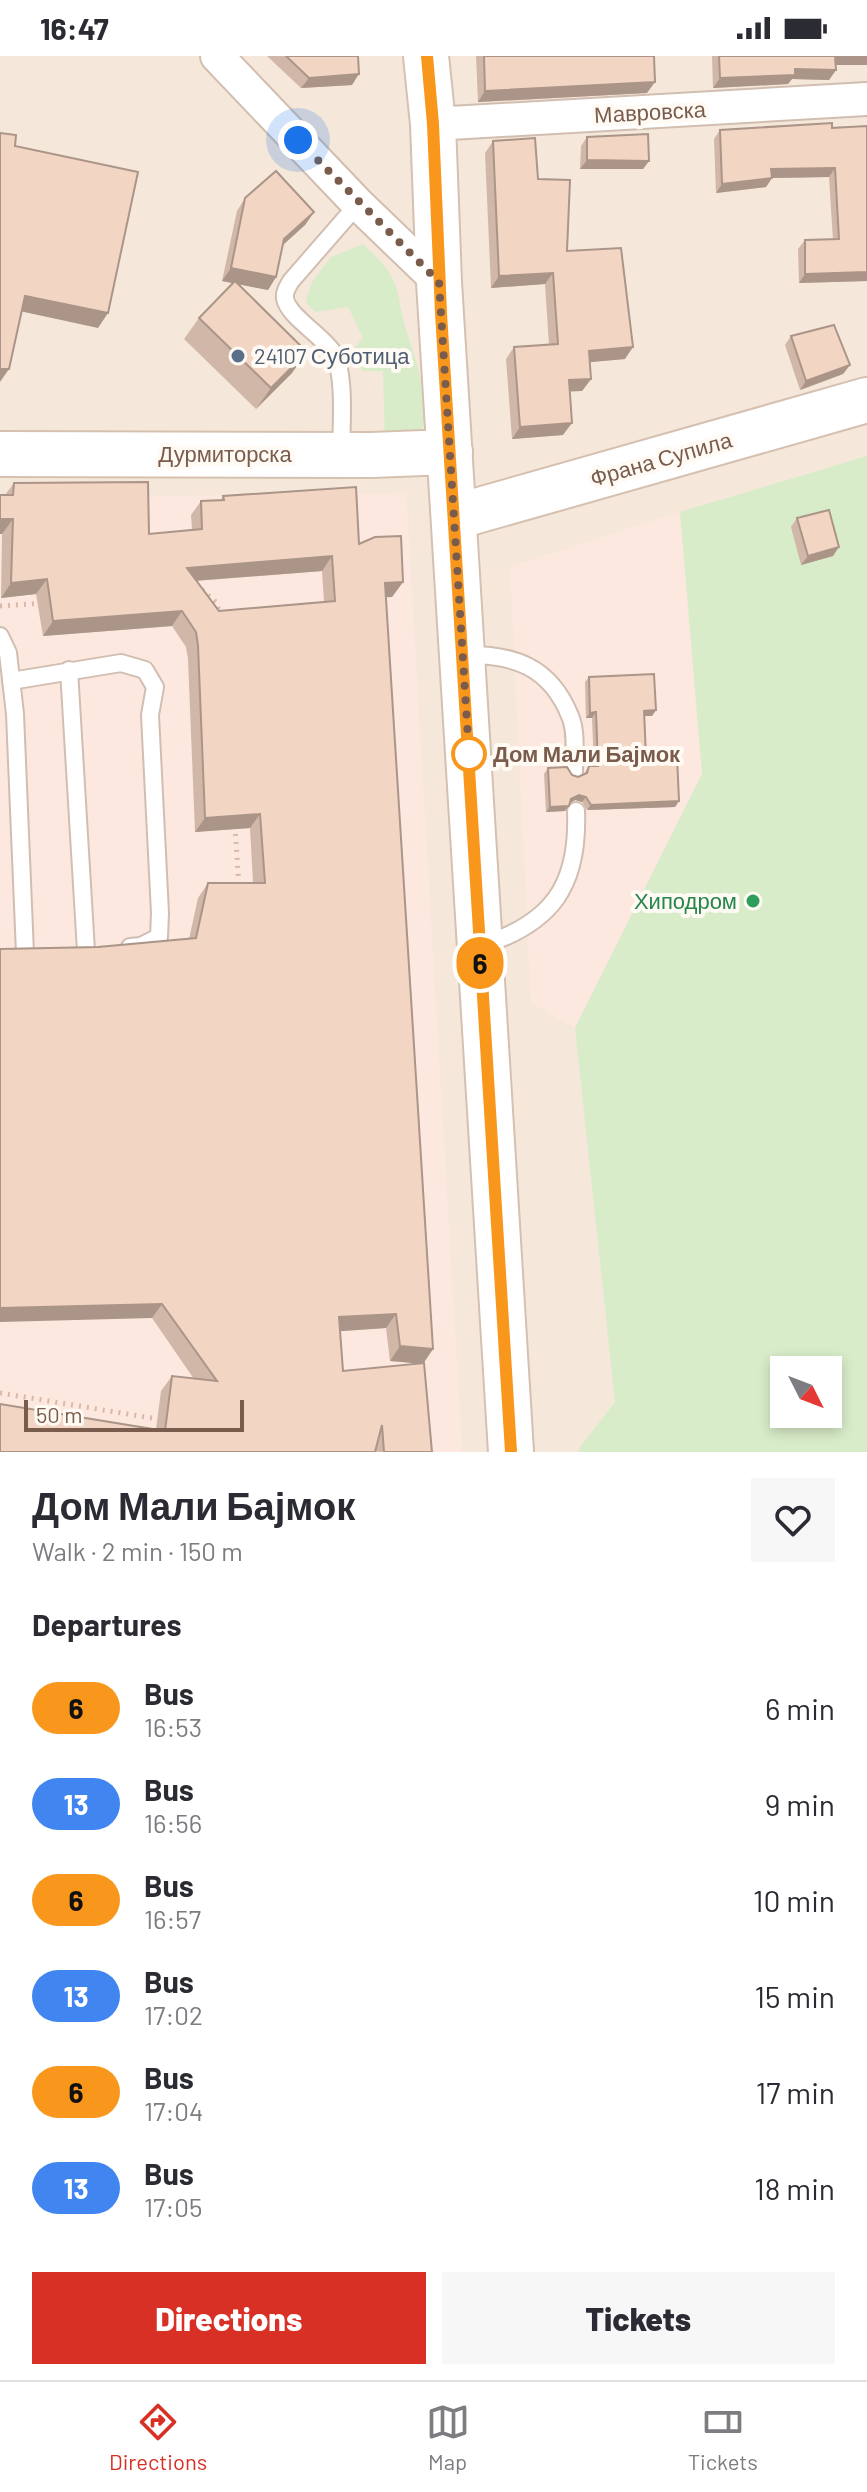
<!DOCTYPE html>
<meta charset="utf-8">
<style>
body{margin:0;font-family:Barlow,sans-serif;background:#f7f7f7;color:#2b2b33;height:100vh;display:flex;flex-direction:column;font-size:30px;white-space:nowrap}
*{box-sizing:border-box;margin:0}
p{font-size:26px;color:#7c7c81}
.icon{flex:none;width:44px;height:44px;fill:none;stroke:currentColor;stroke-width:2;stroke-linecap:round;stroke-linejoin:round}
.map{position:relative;height:1396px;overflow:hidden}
.details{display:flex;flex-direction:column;background:#fff;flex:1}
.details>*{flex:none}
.badge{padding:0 16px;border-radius:26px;font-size:28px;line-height:52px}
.needle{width:52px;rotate:132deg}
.buttons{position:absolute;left:770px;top:1300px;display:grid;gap:16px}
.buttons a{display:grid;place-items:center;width:72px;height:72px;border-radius:0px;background:#fff;box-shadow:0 4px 12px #0003;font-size:40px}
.scale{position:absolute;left:24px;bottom:20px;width:220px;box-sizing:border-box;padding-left:8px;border:4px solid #7a5c4d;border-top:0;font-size:22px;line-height:28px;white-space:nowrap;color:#7a5c4d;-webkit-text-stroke:6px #fffaf3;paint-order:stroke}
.you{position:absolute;width:40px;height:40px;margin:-20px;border:6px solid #fff;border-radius:50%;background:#1a73e8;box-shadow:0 0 0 12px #1a73e833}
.map>.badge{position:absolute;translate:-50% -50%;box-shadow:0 0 0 4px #fff}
h2{padding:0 32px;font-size:30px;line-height:72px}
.round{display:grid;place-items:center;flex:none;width:84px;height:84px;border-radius:0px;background:#f7f7f7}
.headline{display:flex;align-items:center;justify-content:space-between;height:136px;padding:0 32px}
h1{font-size:38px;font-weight:800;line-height:60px}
.button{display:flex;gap:16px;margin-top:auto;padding:16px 32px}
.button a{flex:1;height:92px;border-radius:0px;background:#d93025;color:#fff;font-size:32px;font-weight:800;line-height:92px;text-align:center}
.button a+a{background:#f7f7f7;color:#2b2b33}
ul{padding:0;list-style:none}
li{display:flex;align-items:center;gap:24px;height:96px;padding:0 32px}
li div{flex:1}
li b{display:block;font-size:30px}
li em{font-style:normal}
li .badge{min-width:88px;font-weight:700;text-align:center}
.status{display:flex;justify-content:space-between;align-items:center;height:56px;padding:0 40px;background:#fff;direction:ltr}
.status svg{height:22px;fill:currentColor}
.dock{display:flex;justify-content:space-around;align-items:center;height:112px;border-top:2px solid #e1e1e2;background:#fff;font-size:22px;color:#7c7c81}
.dock a{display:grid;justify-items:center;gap:4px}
.dock .active{color:#d93025}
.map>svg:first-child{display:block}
</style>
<div class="status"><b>16:47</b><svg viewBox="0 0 49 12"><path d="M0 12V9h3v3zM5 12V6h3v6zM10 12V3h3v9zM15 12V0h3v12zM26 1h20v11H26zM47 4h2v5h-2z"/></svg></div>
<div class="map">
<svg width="867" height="1396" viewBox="0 0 867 1396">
<rect width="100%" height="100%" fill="#fdf6ec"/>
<path fill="#f5e8da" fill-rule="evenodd" d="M0,0H867V1396H0ZM784,1314H828V1358H784Z"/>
<g fill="#fde8e0">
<path d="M406,437L462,1396H0V442Z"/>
<path d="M680,456L702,718L575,972L531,947L510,511Z"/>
</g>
<g fill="#d8ecc9" fill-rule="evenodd">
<path d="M363,188C375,199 388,211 394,226C399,237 400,251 403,262C411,295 435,344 421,376L385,391L383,315H363L350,297L363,282L348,251L315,256L307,248L306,243L312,226L331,201Z"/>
<path d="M867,400V1396H579L580,1391L615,1346L575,972L702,718L680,456ZM784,1314H828V1358H784Z"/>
</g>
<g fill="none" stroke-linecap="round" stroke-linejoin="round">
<defs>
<g id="lane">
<path d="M341,398C341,373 346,321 334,298C325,281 287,260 285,242C284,236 288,230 291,225L358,148"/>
<path d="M0,580L8,597L15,658L25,897"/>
<path d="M464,599C513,598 550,610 570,660C577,675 574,700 574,716"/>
<path d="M69,614L86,895"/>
<path d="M11,625L121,607L145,614L155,631L150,659L160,857L159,881L141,890L130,891"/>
<path d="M481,890C552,867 579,830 576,755"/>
</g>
<g id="street">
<path d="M217,0L358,148L439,226"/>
<path d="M433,68L867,43"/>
</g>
<g id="secondary">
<path d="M426,0L433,68L439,226L511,1396"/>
<path d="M0,398L371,399L450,396"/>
<path d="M455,461L867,344"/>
</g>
</defs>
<use href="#lane" stroke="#d1beb0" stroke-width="20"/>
<use href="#street" stroke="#d1beb0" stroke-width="36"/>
<use href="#secondary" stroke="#d6c0b0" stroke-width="48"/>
<g stroke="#d9b8a5" stroke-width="5" stroke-dasharray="2 6" stroke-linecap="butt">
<path d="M202,534L217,547L220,561"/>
<path d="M0,550L45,547"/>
<path d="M235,770L239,832"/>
<path d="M0,1337L164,1364"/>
</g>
<use href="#lane" stroke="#fff" stroke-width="16"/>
<use href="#street" stroke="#fff" stroke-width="32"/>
<use href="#secondary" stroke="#fff" stroke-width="44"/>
</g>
<g fill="#d1b7a8" fill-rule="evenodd">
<path d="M267,0H358L352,29L301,32Z"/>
<path d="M476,0H654L647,37L478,46Z"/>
<path d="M712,0H867L835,9L836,14L829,24L792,23L788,28L713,32Z"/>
<path d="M867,70V225L799,227L798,193L805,184H833L829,121L772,122L766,131L716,137L714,83L720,74Z"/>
<path d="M587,81L649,105L643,113H580L581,90Z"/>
<path d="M493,85L538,123L567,195L625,303L590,306L591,323L582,335H570L563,379L512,383L506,303L514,291L549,289L545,228L491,232L485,97Z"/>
<path d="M245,142L314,156L305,169L283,189L276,221L268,234L238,228L292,317L256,353L184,283L199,262L233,227L222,225L237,155Z"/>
<path d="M791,280L850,309L843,318L800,334L785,289Z"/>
<path d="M14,427L149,478L192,474L191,459L201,445L221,444L223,440L359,488L403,526L392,541H386L433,1293L423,1307L432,1396H0L156,1373L161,1335L172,1320L194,1323L152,1262L98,891L189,883L198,842L208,827H253L250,772L195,776L188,603L186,591L172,570L43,580L36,538L1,542L2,478H0V439H5ZM322,515L324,546L219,555L197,525ZM386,1272L390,1305L420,1307L343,1315L340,1275Z"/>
<path d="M797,462L833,500L801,509L791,471Z"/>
<path d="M589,621L656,654L652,660H645L646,701L679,745L675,751L587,754L582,746L575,744L570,747L565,755L546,756L544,718L548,712L578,721L584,718L589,710H594L592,662H586L585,626Z"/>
</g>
<g fill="#aa9588">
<path d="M834,0H867V9H828Z"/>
<path d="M795,13L836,14L829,24L792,23L788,28L713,32L720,22Z"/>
<path d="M359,18L352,29L301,32L309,22Z"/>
<path d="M655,26L647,37L478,46L485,35Z"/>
<path d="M587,104L649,105L643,113H580Z"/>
<path d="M835,112L829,121L772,122L766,131L716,137L722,128L771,113Z"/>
<path d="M314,156L305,169L275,196L284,183Z"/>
<path d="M231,212L276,221L268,234L222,225Z"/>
<path d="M867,216V225L799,227L805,218Z"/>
<path d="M553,217L545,228L491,232L499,220Z"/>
<path d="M25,240L108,257L98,272L15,254Z"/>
<path d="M633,291L625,303L581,307L589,295Z"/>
<path d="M307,296L292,317L256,353L271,332Z"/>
<path d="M850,309L843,318L800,334L806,325Z"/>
<path d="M0,313H9L0,326Z"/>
<path d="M591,323L582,335L561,336L569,324Z"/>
<path d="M572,367L563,379L512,383L520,371Z"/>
<path d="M0,463H13L2,478H0Z"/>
<path d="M839,491L833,500L801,509L808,500Z"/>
<path d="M332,500L322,515L177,526L187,512Z"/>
<path d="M47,523L36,538L1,542L11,527Z"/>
<path d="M403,526L392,541L374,542L385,527Z"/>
<path d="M182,555L172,570L43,580L53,565Z"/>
<path d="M656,654L652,660H641L644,655Z"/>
<path d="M596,656L592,662H586L590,657Z"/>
<path d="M579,739L586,741L582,746L575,744L567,749L571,743Z"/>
<path d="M679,745L675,751L587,754L591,749Z"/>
<path d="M569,750L565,755L546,756L550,751Z"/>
<path d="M260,758L250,772L195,776L205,762Z"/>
<path d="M162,1248L152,1262L0,1266V1252Z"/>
<path d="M396,1258L386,1272L329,1276L339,1261Z"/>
<path d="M400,1290L433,1293L423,1308L390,1305Z"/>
</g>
<g fill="#f3d5c3" stroke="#aa9588" stroke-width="2" fill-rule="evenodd">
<path d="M286,0H358L359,18L309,22Z"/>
<path d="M484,0H654L655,26L485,35Z"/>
<path d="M719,0H835L836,14L795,13V19L720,22Z"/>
<path d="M832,67V72L867,70V216L805,218V184L839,183L835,112L771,113L772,122L722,128L720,74Z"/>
<path d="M0,77L16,79L15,90L138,116L108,257L25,240L9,313H0Z"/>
<path d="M648,78L649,105L587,104V81Z"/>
<path d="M535,82L538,123L570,124L567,195L621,192L633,291L589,295L591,323L569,324L572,367L520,371L514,291L558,288L553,217L499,220L493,85Z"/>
<path d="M276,115L314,156L284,183L276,221L231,212L245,142Z"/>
<path d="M235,225L307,296L271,332L199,262Z"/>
<path d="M834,269L850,309L806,325L791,280Z"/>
<path d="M148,426L149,478L202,473L201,445L224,444L223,440L356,431L359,488L375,481L401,480L403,526L385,527L433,1293L400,1290L396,1258L339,1261L343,1315L424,1307L432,1396H384L382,1369L375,1396H0V1348L165,1375L172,1320L217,1325L162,1248L0,1252V893L98,891L196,882L208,827H265L260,758L205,762L198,589L196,576L182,555L53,565L47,523L11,527L13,463H0V439H13L14,427ZM332,500L335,545L219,555L187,512Z"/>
<path d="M829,454L839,491L808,500L797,462Z"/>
<path d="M654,618L656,654L644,655L646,701L677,700L679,745L591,749L586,741L579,739L571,743L569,750L550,751L548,712L567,711L572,719L578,721L587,717L589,710H598L596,656L590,657L589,621Z"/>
</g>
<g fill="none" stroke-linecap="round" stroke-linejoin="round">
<defs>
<path id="line" d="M427,0L433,68L441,257L511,1396"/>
</defs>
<use href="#line" stroke="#fff" stroke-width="18"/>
<use href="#line" stroke="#f8971b" stroke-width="12"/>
<path stroke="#7a5c4d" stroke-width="8" stroke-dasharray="0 14.4" d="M298,84L439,226L469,698"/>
</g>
<circle fill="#5c6f8a" stroke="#fffaf3" stroke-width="3" cx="238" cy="300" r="8"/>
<circle fill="#fff" stroke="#f8971b" stroke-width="4" cx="469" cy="698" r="16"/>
<circle fill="#2e9e5b" stroke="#fffaf3" stroke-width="3" cx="753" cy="845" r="8"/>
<g text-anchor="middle" stroke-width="8" stroke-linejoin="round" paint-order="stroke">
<g font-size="22" fill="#7a5c4d" stroke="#fffaf3">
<text transform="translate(650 56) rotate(-3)" y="8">Мавровска</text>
<text x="225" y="406">Дурмиторска</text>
<text transform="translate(661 403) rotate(-16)" y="8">Франа Супила</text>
</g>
<g font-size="22" fill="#4e5e75" stroke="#fffaf3" text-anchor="start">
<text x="254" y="308">24107 Суботица</text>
</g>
<g font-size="22" font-weight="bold" fill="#7a5c4d" stroke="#fffaf3" text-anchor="start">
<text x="493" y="706">Дом Мали Бајмок</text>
</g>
<g font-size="22" fill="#27864d" stroke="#fffaf3" text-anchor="end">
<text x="737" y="853">Хиподром</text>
</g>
</g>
</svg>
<div class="buttons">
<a><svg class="needle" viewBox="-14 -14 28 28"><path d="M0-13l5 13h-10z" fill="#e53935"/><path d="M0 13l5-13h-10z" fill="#7c7c81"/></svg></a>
</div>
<div class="scale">50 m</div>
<div class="you" style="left:298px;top:84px"></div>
<b class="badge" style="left:480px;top:907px;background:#f8971b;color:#111">6</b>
</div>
<section class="details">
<div class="headline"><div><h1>Дом Мали Бајмок</h1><p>Walk · 2 min · 150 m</p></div><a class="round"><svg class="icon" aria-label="heart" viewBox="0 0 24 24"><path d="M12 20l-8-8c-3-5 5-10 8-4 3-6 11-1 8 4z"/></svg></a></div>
<h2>Departures</h2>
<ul>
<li><span class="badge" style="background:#f8971b;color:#111">6</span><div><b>Bus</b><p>16:53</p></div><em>6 min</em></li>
<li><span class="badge" style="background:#4186f0;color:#fff">13</span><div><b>Bus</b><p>16:56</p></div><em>9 min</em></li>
<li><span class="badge" style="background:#f8971b;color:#111">6</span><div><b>Bus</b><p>16:57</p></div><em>10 min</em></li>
<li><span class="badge" style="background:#4186f0;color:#fff">13</span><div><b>Bus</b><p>17:02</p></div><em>15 min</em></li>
<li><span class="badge" style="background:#f8971b;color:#111">6</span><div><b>Bus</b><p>17:04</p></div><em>17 min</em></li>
<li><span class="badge" style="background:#4186f0;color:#fff">13</span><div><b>Bus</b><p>17:05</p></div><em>18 min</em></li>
</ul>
<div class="button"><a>Directions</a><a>Tickets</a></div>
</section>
<nav class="dock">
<a class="active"><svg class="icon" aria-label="directions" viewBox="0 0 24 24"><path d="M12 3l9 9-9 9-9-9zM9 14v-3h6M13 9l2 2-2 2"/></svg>Directions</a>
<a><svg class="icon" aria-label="map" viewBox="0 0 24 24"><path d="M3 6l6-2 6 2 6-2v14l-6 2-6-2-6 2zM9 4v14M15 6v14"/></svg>Map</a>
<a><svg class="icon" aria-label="tickets" viewBox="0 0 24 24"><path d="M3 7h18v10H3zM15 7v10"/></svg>Tickets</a>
</nav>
